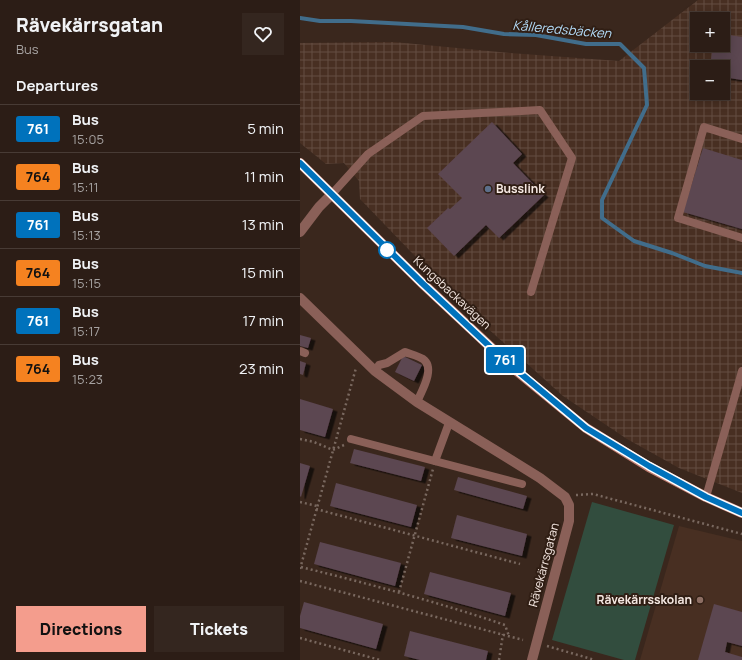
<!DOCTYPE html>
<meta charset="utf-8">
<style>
body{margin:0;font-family:Manrope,sans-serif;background:#34261f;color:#f1f3f6;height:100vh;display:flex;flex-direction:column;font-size:15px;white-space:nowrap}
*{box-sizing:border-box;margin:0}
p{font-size:13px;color:#a6a2a1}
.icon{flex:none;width:22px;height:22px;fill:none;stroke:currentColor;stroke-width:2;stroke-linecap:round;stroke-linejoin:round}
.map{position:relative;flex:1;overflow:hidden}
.drawer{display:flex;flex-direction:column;background:#2c1d16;width:300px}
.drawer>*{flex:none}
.badge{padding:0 8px;border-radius:3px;font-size:14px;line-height:26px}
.controls{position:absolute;left:390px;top:12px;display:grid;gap:8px}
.controls a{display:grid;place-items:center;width:40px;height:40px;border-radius:0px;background:#2c1d16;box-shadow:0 2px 10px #0003,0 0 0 1px #483b35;font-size:20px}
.map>.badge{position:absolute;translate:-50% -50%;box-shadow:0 0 0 2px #fff}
h2{padding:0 16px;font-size:15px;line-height:36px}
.round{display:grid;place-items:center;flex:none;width:42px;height:42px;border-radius:0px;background:#34261f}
.headline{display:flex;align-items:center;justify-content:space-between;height:68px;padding:0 16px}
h1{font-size:19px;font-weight:800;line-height:30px}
.primary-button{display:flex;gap:8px;margin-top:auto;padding:8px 16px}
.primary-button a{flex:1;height:46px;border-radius:0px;background:#f49d8d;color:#111;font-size:16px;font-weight:800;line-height:46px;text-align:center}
.primary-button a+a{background:#34261f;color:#f1f3f6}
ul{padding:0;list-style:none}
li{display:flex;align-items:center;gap:12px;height:48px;padding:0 16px;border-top:1px solid #483b35}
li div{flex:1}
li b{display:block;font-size:15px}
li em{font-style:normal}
li .badge{min-width:44px;font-weight:700;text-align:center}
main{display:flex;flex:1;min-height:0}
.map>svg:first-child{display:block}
</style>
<main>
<section class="drawer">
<div class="headline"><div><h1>Rävekärrsgatan</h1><p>Bus</p></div><a class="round"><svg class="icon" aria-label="heart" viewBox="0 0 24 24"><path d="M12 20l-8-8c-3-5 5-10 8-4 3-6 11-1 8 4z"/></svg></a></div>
<h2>Departures</h2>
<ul>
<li><span class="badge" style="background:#0072bc;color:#fff">761</span><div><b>Bus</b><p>15:05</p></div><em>5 min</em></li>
<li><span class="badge" style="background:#f58220;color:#111">764</span><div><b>Bus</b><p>15:11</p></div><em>11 min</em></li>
<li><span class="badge" style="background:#0072bc;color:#fff">761</span><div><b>Bus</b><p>15:13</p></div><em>13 min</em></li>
<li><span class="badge" style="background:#f58220;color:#111">764</span><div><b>Bus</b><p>15:15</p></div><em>15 min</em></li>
<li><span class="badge" style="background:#0072bc;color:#fff">761</span><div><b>Bus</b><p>15:17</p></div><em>17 min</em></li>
<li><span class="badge" style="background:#f58220;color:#111">764</span><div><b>Bus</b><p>15:23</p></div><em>23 min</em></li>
</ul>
<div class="primary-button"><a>Directions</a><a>Tickets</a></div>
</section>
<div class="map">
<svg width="442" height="660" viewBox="0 0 442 660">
<defs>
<pattern id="industrial-grid" width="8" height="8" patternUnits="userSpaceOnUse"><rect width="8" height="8" fill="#482f22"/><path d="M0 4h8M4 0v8" fill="none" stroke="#634d42"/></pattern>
<filter id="shadow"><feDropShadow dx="4.5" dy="2.5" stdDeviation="0" flood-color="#0009"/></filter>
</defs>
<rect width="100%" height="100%" fill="#3a271d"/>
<path fill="#482f22" d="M379,526L442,541V660H340Z"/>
<path fill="url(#industrial-grid)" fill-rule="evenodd" d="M398,0H442V493L379,468L327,439L263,396L165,308L60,199L59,181L44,163L26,164L0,143V43L94,42L210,53L319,61ZM397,19H423V45H397ZM397,67H423V93H397Z"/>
<path fill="#324d3e" d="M292,502L374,525L335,660H324L252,640Z"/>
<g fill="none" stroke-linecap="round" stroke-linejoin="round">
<path stroke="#416d8b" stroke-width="4" d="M0,18L20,21H51L163,27L204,34L236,35L286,44H320L344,68L347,105L302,200V218L334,241L372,253L405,266L442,273"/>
</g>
<g fill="#5c4651" filter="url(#shadow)">
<path d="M423,34L442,37V80L423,77V67H410L413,45H423Z"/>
<path d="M192,122L222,154L213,163L244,195L199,238L186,225L154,256L127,228L148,208L150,209L162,198L138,174Z"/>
<path d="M403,148L442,160V229L383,212Z"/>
<path d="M0,335L11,338L8,348L0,346Z"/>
<path d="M103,356L122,365L114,381L95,372Z"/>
<path d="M0,361L6,363L3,375L0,374Z"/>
<path d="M0,399L33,409L25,437L0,430Z"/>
<path d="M54,449L125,467L121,481L50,463Z"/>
<path d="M0,463L10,466L1,497L0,496Z"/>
<path d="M158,477L227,496L223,509L154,490Z"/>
<path d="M36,483L117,505L111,527L30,506Z"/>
<path d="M157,515L227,534L222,556L151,538Z"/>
<path d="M20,542L101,563L95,586L14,564Z"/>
<path d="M130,572L211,593L205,616L124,594Z"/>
<path d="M4,602L83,624L76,649L0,628V616Z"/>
<path d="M414,604L442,612V646L427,642L425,652L442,657V660H398Z"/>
<path d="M110,631L188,651L186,660H120L104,656Z"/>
</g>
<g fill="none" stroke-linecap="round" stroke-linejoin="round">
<g stroke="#79685f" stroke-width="2.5" stroke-dasharray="2 3" stroke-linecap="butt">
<path d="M0,439L14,442L33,450L44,445"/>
<path d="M276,495L293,494L442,534"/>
<path d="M0,502L17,506"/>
<path d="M16,509L220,564"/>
<path d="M1,567C69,584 138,602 205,625L209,636"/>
<path d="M0,569L56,368"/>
<path d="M0,581L223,640"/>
<path d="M99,592L133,469"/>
<path d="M0,638L80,660"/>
<path d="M247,646L295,660"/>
<path d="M199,660L203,634"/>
</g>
<g stroke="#8a6058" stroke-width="8">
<path d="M442,139L404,127L378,218L442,238"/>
<path d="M32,194L68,154L123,116L240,110L272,158L231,292"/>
<path d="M0,351L5,353"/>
<path d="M75,371L79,365L87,363L105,352C110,354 118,356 123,359C136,368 121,392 117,402"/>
<path d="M51,439L222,484"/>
<path d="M135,461L149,423"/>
<path d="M406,497L442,371"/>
</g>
<g stroke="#8a6058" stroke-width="10">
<path d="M0,232L19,207L32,194"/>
<path d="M0,298L75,371L117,402L240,478L265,497L269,505V521L232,660"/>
</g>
<path stroke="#bf7b6f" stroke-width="10" d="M0,163L122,283L213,368L286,428L349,467L406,497L442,513"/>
</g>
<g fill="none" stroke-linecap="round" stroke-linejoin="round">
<defs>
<path id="line" d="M0,163L122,283L202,358L286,428L349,466L406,497L442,513"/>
</defs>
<use href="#line" stroke="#fff" stroke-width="9"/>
<use href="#line" stroke="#0072bc" stroke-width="6"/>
</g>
<circle fill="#5c6f8a" stroke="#301e14" stroke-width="1.5" cx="188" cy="189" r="4"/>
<circle fill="#fff" stroke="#0072bc" stroke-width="2" cx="87" cy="250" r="8"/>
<circle fill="#8d6e63" stroke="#301e14" stroke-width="1.5" cx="400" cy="600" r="4"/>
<g text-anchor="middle" stroke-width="4" stroke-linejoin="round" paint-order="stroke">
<g font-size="12" font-weight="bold" fill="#f7eae4" stroke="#301e14" text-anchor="start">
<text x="196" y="193">Busslink</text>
<text x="392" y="604" text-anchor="end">Rävekärrsskolan</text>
</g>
<g font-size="12" fill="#f7eae4" stroke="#301e14">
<text transform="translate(152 293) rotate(43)" y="4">Kungsbackavägen</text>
<text transform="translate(244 565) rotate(-75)" y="4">Rävekärrsgatan</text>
</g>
<g font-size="13" font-style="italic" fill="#b3dcf9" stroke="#301e14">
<text transform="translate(262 29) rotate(5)" y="5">Kålleredsbäcken</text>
</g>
</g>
</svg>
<div class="controls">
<a>+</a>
<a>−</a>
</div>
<b class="badge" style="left:205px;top:360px;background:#0072bc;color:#fff">761</b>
</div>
</main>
